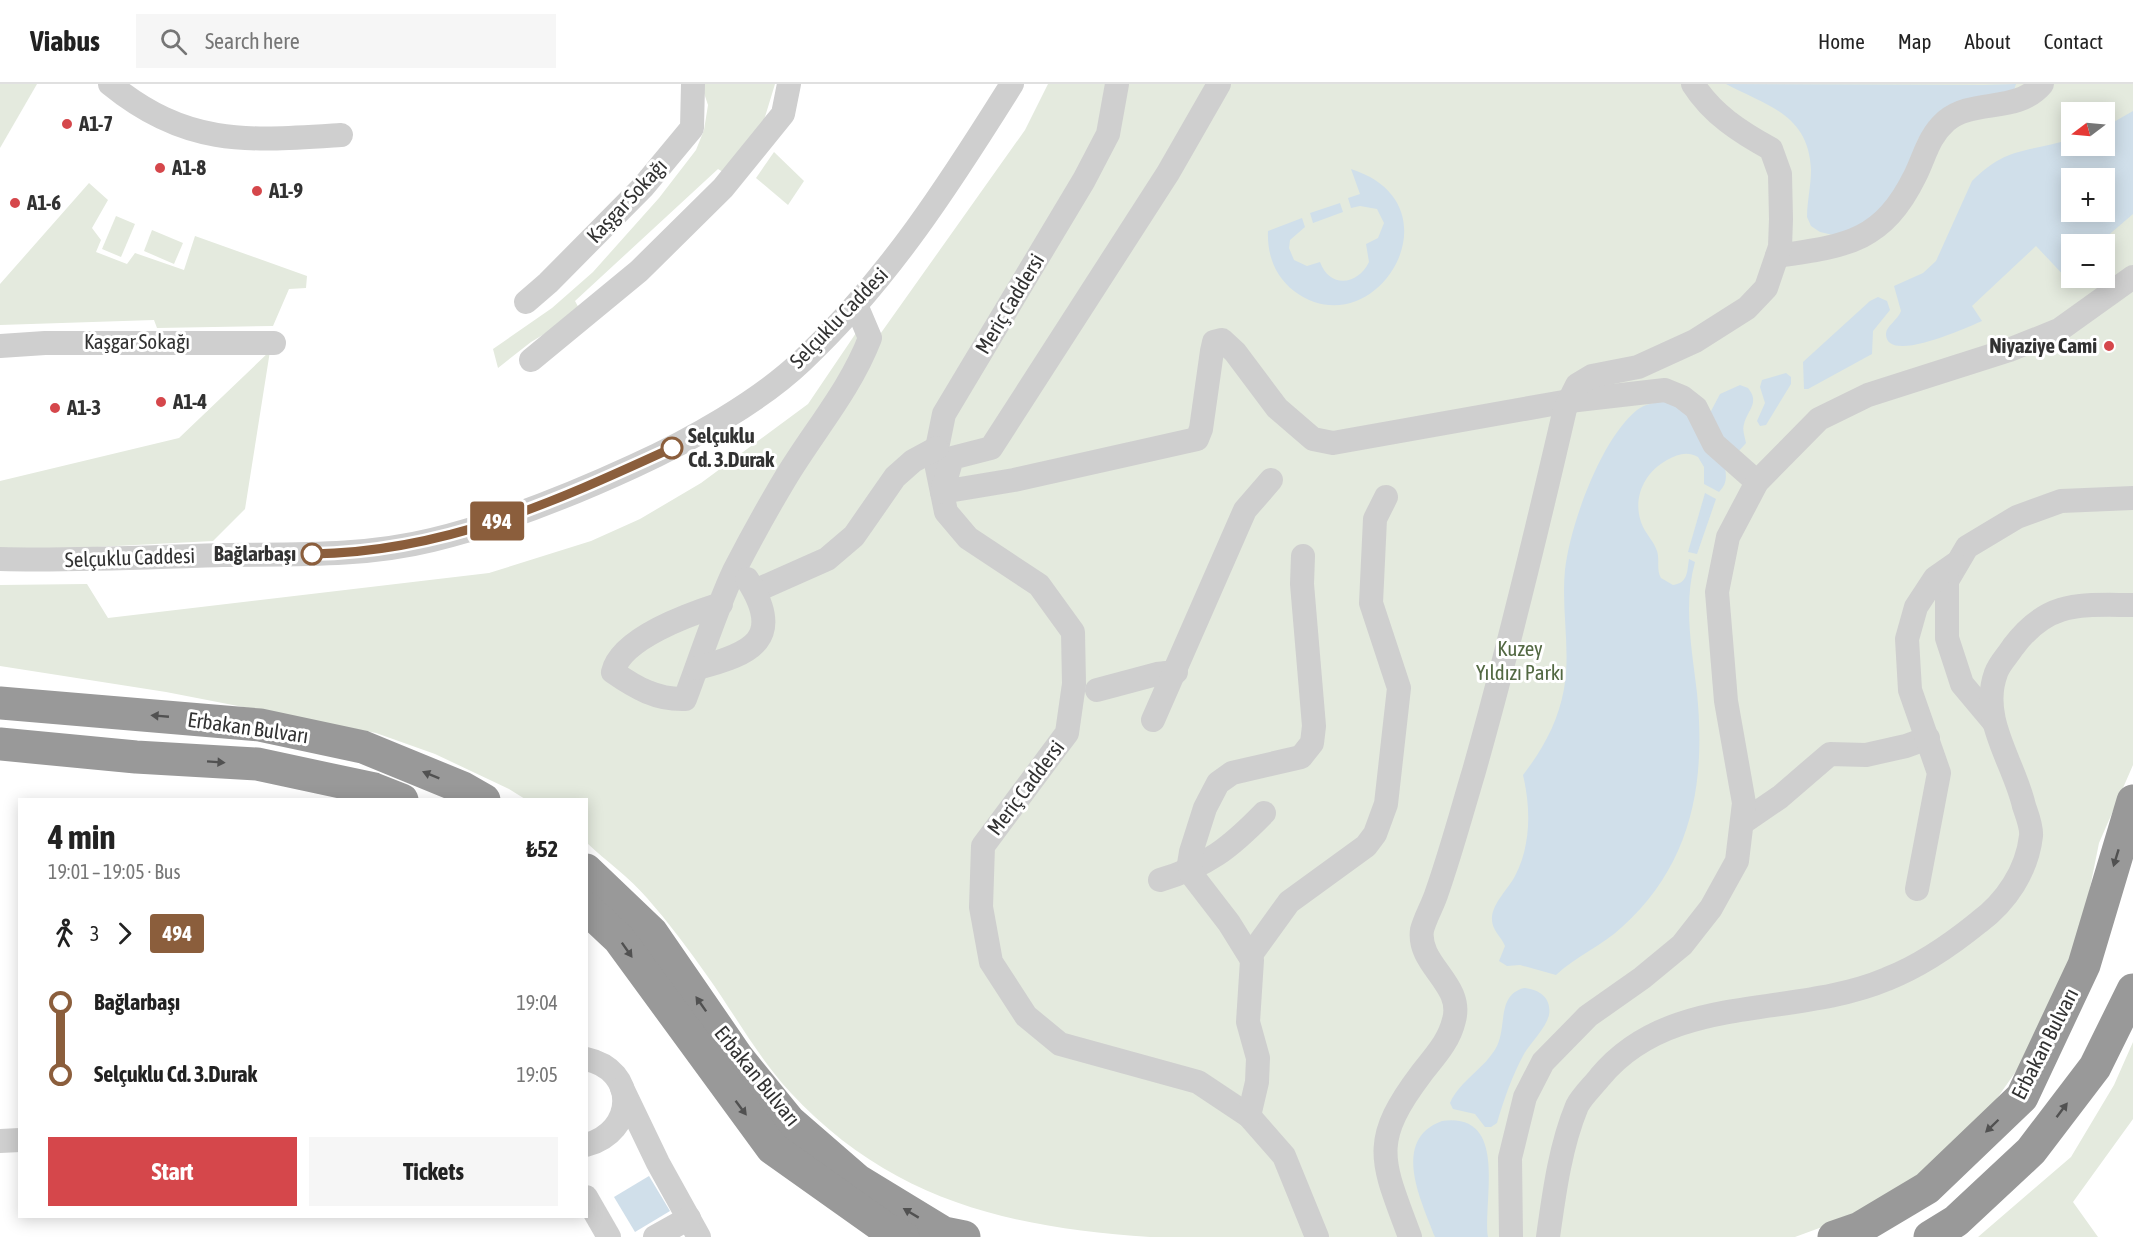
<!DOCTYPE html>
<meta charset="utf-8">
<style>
body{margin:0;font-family:"Asap Condensed",sans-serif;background:#f6f6f6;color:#222;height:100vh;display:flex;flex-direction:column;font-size:22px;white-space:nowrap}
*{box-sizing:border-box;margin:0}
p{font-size:20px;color:#767676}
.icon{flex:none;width:33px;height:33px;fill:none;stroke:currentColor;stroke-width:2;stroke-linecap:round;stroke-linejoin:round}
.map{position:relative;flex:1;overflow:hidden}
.drawer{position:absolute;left:18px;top:714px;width:570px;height:420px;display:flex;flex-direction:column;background:#fff;border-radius:0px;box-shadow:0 3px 15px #0003}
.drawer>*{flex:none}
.badge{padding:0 12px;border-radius:4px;font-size:21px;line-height:39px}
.needle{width:39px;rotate:254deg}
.tools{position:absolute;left:2061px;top:18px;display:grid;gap:12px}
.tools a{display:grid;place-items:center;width:54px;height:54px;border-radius:0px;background:#fff;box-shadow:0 3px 15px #0003;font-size:30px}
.map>.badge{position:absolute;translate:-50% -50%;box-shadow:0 0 0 3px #fff}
.legs{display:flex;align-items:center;gap:9px;height:66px;padding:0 30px;font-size:20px}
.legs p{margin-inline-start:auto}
.head{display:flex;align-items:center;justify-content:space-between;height:102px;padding:0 30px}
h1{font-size:33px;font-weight:700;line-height:45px}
.primary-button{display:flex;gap:12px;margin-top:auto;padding:12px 30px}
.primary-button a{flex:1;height:69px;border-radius:0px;background:#d5474b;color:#fff;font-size:24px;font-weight:700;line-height:69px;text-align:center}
.primary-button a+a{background:#f6f6f6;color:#222}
ul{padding:0 30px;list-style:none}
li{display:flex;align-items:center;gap:21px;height:72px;font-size:22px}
li i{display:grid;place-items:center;width:9px;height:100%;margin:0 8px;background:currentColor}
li i::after{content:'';width:15px;height:15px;margin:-8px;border:4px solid;border-radius:50%;background:#fff}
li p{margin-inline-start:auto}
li:first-child i{background:linear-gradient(#0000 50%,currentColor 0)}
li:last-child i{background:linear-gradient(currentColor 50%,#0000 0)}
header{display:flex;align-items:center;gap:36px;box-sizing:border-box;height:84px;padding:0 30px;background:#fff;border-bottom:2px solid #e0e0e0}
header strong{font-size:28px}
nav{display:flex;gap:33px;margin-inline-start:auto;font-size:21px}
.search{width:420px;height:54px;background:#f6f6f6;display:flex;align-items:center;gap:15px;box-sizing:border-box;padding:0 21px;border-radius:0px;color:#767676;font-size:22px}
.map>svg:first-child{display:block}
</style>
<header>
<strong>Viabus</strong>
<div class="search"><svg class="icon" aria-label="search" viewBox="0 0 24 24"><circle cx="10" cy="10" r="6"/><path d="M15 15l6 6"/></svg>Search here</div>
<nav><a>Home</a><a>Map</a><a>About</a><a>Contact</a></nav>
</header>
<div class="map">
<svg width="2133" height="1153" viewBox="0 0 2133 1153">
<rect width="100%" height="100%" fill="#fff"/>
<g fill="#e4eade" fill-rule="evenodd">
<path d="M0,0H37L0,64Z"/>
<path d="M701,0H775L761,46L728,91L718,85L575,217L581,228L531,258L498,284L493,265L552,224L593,188L659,114L696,66L704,46L708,21Z"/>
<path d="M1048,0H2133V681L2099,759L2076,873L2040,953L1991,1023L1917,1095L1852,1132L1795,1153H1150C1009,1144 890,1116 790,1008C758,973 735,931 708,893C689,866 669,839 647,814C630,794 606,777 587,759L586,716L525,715L509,705L435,670L376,649L166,608L0,582V501L87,500L108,534L489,489L591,457L640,435L701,399L808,320L856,249L866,270L1025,46ZM2072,28H2104V62H2072ZM2072,94H2104V128H2072ZM2072,160H2104V194H2072Z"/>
<path d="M774,68L804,97L788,121L756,94Z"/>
<path d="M89,99L108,116L92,144L101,156L96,168L127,180L135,169L184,186L195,152L307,192L306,204L289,205L273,242L157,244L154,236L0,241V200Z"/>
<path d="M116,132L135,140L121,173L102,165Z"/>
<path d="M152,146L183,159L174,180L144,167Z"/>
<path d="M270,267L245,425L213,457L0,468V397L179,354Z"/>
<path d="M2133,958V1035L2073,1118L2098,1153H1978L2071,1073L2114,1001Z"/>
</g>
<g fill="#d0dfea" fill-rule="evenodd">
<path d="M1726,0L1983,1L2016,0L2014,6L1931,37L1918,55L1903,95L1884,126L1846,149L1833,151L1820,148L1811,142L1807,133C1807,117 1811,102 1811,86C1809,30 1767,22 1726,0Z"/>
<path d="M2133,27V130L2098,160H2072L2070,198L2036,162L1972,222L1982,237C1968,243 1886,281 1886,250C1886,242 1898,236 1901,227L1894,202L1923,189L1936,177L1972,97C2008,61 2028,69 2071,55L2072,62H2104L2105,43ZM2072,94H2104V128H2072Z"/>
<path d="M1351,85C1464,121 1374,267 1294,207C1275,192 1267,171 1268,147L1302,134L1305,143L1290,156L1289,164L1294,176L1307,182L1320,178C1330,205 1358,201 1369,178L1366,160L1378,154L1384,139L1377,125L1360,122L1351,124L1348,114L1360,110Z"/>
<path d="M1340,119L1343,128L1313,139L1310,129Z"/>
<path d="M1878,213L1887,217L1890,226L1873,247L1872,270L1808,305H1804L1803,278L1870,217Z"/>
<path d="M1786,289L1791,293V300L1766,341L1760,342L1757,337L1765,319L1760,303L1762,296Z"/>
<path d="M1740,301L1748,304C1760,319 1748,325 1744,340C1742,346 1745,353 1746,359L1738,368L1727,365L1710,329L1720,310Z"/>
<path d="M1663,317L1682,323L1725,384C1727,394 1726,401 1719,408L1704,400V383L1698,373C1687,367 1678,370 1667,376C1643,389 1631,417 1643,443C1647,451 1654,458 1657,467C1660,476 1656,486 1661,494L1673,501C1688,499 1687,488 1689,475L1695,478C1683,521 1692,565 1697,609C1706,699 1692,780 1622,843C1602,862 1576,872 1556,891L1520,881L1507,882L1499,877L1505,862C1501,852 1491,846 1492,833C1493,819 1508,805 1515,792C1531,761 1531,725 1523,691C1543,665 1558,638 1564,605C1571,566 1561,526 1565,486C1570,441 1601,355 1637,326C1645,320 1654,319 1663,317Z"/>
<path d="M1705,409L1716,415L1697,470L1688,468Z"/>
<path d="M1524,904C1539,905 1552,914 1549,931C1546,944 1531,958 1524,970C1512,992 1504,1015 1497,1039L1491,1043H1485L1475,1030L1453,1025L1450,1019C1460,996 1485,985 1497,962C1507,941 1497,911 1524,904Z"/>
<path d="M1442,1037C1509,1028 1483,1115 1488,1153H1435C1422,1118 1390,1056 1442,1037Z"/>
<path d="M649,1092L670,1127L635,1148L614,1113Z"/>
</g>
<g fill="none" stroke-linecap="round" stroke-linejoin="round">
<g stroke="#cfcfcf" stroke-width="24">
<path d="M110,0C187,63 248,57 341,51"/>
<path d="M1117,0L1108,50L1084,96L944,330L935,374L946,428L968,454L1039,501L1073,548L1074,600L1067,649L983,762L981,823L991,878L1026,932L1060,960L1198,998L1249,1032L1284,1072L1317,1153"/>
<path d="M1219,0L1168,89L991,364L952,374L942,408L1014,396L1197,355L1201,345L1212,267L1214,258L1222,256L1235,268L1277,324L1313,355L1333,359L1569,317L1665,306L1682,313L1696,324L1714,360L1757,398"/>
<path d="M1777,172C1845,162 1882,159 1915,92C1925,72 1928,53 1946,37C1973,14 2017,30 2042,0"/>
<path d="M526,218L548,199L643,103L692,44L693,0"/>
<path d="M0,262L45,259H274"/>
<path d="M531,276L639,187L723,104L783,30L789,0"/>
<path d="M0,475C74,477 148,473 222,471C292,470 363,473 432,456C502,439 569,412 634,382C689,357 759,318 802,277C888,196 950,99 1012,0"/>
<path d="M755,507L827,475L854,452L895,393L913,377L937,364"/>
<path d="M721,520C690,530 621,554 613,588C636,604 657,616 685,615C701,573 715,528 734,487C750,456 767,425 785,395C813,348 850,306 870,254L856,221"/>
<path d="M697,584C753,570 785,554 747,495"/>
<path d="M1097,606L1157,590L1176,588"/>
<path d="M1153,636L1245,426L1271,396"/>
<path d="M1993,637L1962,600L1947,554V497L1967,463L2017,433L2061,417L2133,414"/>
<path d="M1742,739L1780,713L1830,670L1866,671L1906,662L1928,654"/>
<path d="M1160,796C1207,782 1230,764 1264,729"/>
<path d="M1917,805L1939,689L1910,606L1907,555L1916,523L1935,494L1955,480"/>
<path d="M1250,872L1289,818L1366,762L1375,750L1386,720L1399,604L1371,519L1375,435L1386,413"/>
<path d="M586,975C638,986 636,1048 586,1061"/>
<path d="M622,1004L658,1079L699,1153"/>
<path d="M1249,1032L1257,998L1258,974L1248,938L1252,876L1229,839L1192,791L1189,780L1191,768L1205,724L1218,699L1232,689L1301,673L1312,659L1314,642L1302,500L1303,472"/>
<path d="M0,1057L20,1056"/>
<path d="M586,1113L609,1153"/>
<path d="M655,1153L689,1134"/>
<path d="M1410,1153C1382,1077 1369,1059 1421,990C1434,973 1449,958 1454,936C1464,900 1417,881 1422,846C1425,834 1433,821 1437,808C1451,768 1462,727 1474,687C1508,567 1537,446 1565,325L1577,301L1592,292L1638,283L1695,257L1747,224L1766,204L1780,163L1781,135L1780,90L1771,65C1740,48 1712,30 1693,0"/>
<path d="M1511,1153L1510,1074L1525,1013L1543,978L1588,932L1642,894L1682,861L1711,824L1737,777L1744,719L1726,617L1717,508L1728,453L1757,398L1819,335L1868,311L2009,266L2059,246L2133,193"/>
<path d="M1548,1153C1554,1110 1560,1063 1577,1022C1582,1012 1593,1002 1600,993C1671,907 1793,935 1887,895C1920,882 1952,860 1979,838C2006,818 2027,787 2031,752C2032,743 2027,731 2024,722C2014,678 1979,635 1996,589C1999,580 2008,571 2013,563C2048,516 2080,521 2133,521"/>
</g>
<g stroke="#999" stroke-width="33">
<path d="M0,619L260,641L363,663L463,704L484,716"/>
<path d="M0,660L136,673L257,680L374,705L402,716"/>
<path d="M586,786L652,849L738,974L789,1037L857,1096L944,1149L964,1153"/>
<path d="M586,824L619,855L772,1064L886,1145L903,1153"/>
<path d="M1834,1153L1860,1144L1927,1104L2022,1013L2084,881L2133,717"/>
<path d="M1930,1153L1956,1137L2031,1067L2095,983L2133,906"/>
</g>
</g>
<defs><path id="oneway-solid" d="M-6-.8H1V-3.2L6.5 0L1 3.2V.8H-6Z" transform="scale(1.5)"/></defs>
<g fill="#515151">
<use href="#oneway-solid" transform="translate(160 632) rotate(-175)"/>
<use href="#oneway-solid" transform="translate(216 678) rotate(4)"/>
<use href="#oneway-solid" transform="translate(431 691) rotate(-158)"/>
<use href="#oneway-solid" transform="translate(2116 774) rotate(107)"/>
<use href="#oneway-solid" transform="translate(627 866) rotate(55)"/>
<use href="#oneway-solid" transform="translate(701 920) rotate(-125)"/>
<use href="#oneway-solid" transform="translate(741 1024) rotate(53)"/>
<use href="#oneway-solid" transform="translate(2062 1026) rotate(-53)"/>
<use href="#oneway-solid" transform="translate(1992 1042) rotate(136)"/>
<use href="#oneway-solid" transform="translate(911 1129) rotate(-149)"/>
</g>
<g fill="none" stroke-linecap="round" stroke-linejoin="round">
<defs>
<path id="line-1" d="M312,470C445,468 554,418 672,364"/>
</defs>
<use href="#line-1" stroke="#fff" stroke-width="14"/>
<use href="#line-1" stroke="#8b5e3c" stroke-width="9"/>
</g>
<g fill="#d5474b" stroke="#fff" stroke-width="2">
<circle cx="67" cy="40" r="6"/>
<circle cx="160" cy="84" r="6"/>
<circle cx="257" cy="107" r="6"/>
<circle cx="15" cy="119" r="6"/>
<circle cx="2109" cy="262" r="6"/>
<circle cx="161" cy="318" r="6"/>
<circle cx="55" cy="324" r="6"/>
</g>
<g fill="#fff" stroke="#8b5e3c" stroke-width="3">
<circle cx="672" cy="364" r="10"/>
<circle cx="312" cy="470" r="10"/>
</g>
<g text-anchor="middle" stroke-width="6" stroke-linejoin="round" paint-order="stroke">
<g font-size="21" font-weight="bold" fill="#323232" stroke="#fff" text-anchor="start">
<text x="79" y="47">A1-7</text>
<text x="172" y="91">A1-8</text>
<text x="269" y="114">A1-9</text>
<text x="27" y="126">A1-6</text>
<text x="2097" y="269" text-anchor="end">Niyaziye Cami</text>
<text x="173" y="325">A1-4</text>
<text x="67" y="331">A1-3</text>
</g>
<g font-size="21" fill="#323232" stroke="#fff">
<text transform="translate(627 117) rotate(-47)" y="7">Kaşgar Sokağı</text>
<text transform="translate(1010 220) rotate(-59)" y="7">Meriç Caddersi</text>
<text transform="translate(839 234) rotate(-46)" y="7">Selçuklu Caddesi</text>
<text x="137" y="265">Kaşgar Sokağı</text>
<text transform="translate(130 474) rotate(-2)" y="7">Selçuklu Caddesi</text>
<text transform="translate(248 644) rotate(8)" y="7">Erbakan Bulvarı</text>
<text transform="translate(1026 704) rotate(-53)" y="7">Meriç Caddersi</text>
<text transform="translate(2045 960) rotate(-63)" y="7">Erbakan Bulvarı</text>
<text transform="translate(757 992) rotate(51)" y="7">Erbakan Bulvarı</text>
</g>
<g font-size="21" font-weight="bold" fill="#323232" stroke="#fff" text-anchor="start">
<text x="688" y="359">Selçuklu<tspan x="688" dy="24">Cd. 3.Durak</tspan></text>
<text x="296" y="477" text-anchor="end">Bağlarbaşı</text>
</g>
<g font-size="21" fill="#536943" stroke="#fff">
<text x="1520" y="572">Kuzey<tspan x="1520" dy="24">Yıldızı Parkı</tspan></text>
</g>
</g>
</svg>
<div class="tools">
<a><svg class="needle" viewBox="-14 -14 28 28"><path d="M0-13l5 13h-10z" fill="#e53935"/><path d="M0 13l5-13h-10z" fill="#767676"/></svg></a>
<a>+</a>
<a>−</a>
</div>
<b class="badge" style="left:497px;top:437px;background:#8b5e3c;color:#fff">494</b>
<section class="drawer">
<div class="head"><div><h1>4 min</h1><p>19:01 – 19:05 · Bus</p></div><b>₺52</b></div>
<div class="legs"><svg class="icon" aria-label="walk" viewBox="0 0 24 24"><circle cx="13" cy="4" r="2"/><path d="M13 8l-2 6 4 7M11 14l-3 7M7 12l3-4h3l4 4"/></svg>3<svg class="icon" aria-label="forward" viewBox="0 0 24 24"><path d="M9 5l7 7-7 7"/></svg><b class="badge" style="background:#8b5e3c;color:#fff">494</b></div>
<ul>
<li><i style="color:#8b5e3c"></i><b>Bağlarbaşı</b><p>19:04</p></li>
<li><i style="color:#8b5e3c"></i><b>Selçuklu Cd. 3.Durak</b><p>19:05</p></li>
</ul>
<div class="primary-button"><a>Start</a><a>Tickets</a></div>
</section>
</div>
